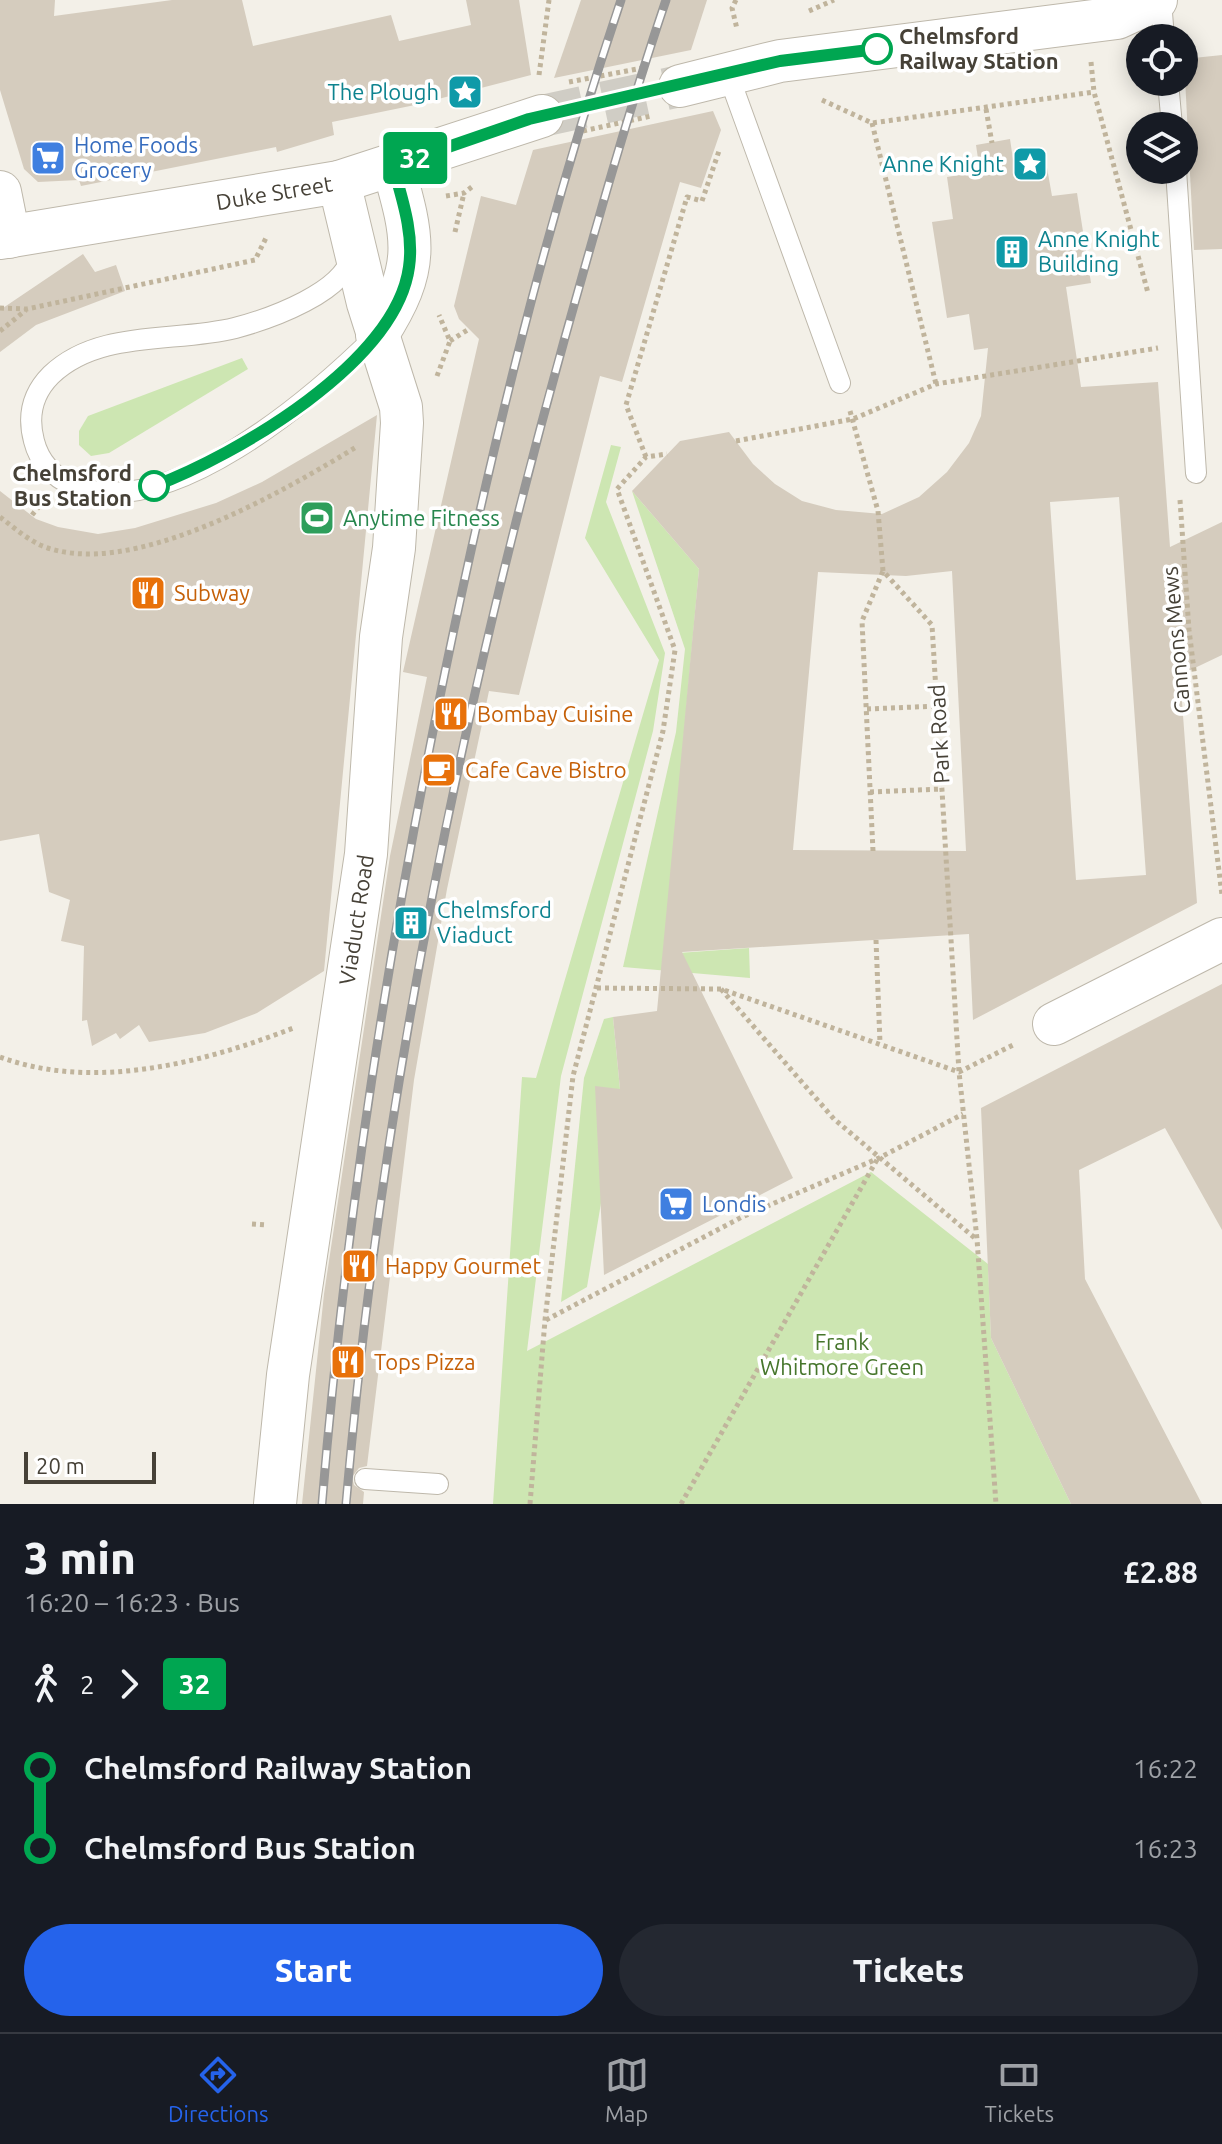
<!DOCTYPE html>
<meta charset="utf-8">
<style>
body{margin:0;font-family:Ubuntu,sans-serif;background:#242831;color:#f1f3f6;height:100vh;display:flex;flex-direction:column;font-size:30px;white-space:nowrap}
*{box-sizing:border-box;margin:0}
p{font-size:26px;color:#9ea1a6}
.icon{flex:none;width:44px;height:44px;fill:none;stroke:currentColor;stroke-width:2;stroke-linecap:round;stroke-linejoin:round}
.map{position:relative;height:1504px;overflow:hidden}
.sheet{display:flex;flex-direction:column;background:#171b24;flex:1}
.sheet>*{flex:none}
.badge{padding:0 16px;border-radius:6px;font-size:28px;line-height:52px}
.tools{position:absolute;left:1126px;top:24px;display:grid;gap:16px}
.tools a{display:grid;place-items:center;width:72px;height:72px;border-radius:50%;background:#171b24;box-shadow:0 4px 20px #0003;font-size:40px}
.scale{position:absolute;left:24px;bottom:20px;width:132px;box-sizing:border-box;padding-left:8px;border:4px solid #464137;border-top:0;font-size:22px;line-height:28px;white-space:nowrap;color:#464137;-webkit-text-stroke:6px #fff;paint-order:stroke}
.map>.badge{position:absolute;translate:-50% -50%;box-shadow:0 0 0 4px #fff}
.legs{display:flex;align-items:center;gap:12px;height:88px;padding:0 24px;font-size:26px}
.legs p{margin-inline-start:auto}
.summary{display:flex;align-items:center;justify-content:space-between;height:136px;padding:0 24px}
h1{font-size:44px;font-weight:800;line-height:60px}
.action{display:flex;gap:16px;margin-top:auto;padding:16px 24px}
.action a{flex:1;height:92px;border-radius:48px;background:#2563eb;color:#fff;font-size:32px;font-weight:800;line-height:92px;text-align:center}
.action a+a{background:#242831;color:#f1f3f6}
ul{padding:0 24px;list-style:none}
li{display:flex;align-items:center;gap:28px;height:80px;font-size:30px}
li i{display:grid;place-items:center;width:12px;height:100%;margin:0 10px;background:currentColor}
li i::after{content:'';width:20px;height:20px;margin:-10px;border:6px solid;border-radius:50%;background:#171b24}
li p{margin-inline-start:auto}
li:first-child i{background:linear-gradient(#0000 50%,currentColor 0)}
li:last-child i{background:linear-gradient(currentColor 50%,#0000 0)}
.menu{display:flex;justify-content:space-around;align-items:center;height:112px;border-top:2px solid #363941;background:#171b24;font-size:22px;color:#9ea1a6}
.menu a{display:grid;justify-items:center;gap:4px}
.menu .on{color:#2563eb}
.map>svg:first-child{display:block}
</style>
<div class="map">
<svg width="1222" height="1504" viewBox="0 0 1222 1504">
<rect width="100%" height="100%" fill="#f3f0e8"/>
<g fill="#cde6b2">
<path d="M242,358L248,369L109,453L91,456L79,445V431L88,416Z"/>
<path d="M611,445L621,447L606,502L665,653L653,731L561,1076L527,1351L871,1172L988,1264L991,1338L1071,1504H493L522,1077L536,1078L659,660L585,538Z"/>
<path d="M632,491L699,569L664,954L749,948L750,978L623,967L676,732L685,649Z"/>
<path d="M613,1017L620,1089L587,1287L561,1302L584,1078L604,1019Z"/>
</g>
<g fill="#d5ccbe" fill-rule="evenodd">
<path d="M0,0H55L54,16L172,0H242L253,46L391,15L399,41L471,25L466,0H519L531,75L415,105L332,122L334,135L277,152L276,147L81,186L79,180L38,182L24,169L0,90Z"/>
<path d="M581,0H707L691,50L554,78Z"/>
<path d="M1222,55V249L1194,250L1184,59Z"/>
<path d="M713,111L721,130L701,188L680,182L622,382L600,376L519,695L489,691L447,889L414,1080L367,1466L359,1468L352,1477L354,1485L364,1492L363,1504H302L324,1294L390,856L427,677L403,672L479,339L459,319L454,306L481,196L516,205L533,150Z"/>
<path d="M1010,139L1014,166L1046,162L1052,196L1077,193L1091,283L1066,287L1081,387L1158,382L1170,547L1222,522V655L1180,675L1197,903L973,1020L969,934L682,952L793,1178L604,1275L595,1086L620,1089L613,1017L657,1011L699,569L632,491L680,441L729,432L753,464L775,484L802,501L836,510L882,514L919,497L947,472L969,443L981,416L988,348L974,350L969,314L947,318L932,222L953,219L947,177L980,172L976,145ZM1119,497L1146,875L1076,880L1050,502ZM952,571L966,851L793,850L818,572L906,576Z"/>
<path d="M83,254L95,272L116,265L125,291L36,325L0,352V310Z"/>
<path d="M377,415L324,971L257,1013L205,1033L149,1042L139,1025L120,1039L116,1033L92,1046L87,1020L82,1021L84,946L61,941L70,900L49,892L39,834L0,841V491L36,519L58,527L98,534L135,528L216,503L262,482Z"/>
<path d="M1222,984V1230L1165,1128L1079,1170L1085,1279L1202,1504H1071L991,1338L981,1108Z"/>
</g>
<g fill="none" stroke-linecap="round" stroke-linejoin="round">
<path stroke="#d0cdc5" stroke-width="42" stroke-dasharray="42 21" stroke-linecap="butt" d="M542,116L680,86"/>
<defs>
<g id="service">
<path d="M1161,0L1164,38"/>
<path d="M728,74L840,383"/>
<path d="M1168,82L1172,126"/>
<path d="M1176,170L1196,473"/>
<path d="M352,253C347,292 269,319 235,328C175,343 99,329 51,375C33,393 27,415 34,441C39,461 53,477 72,485C168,525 314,397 377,335"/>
<path d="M365,1479L438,1484"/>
</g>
<g id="minor">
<path d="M680,86L780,61L1117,18L1156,0"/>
<path d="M0,192L9,237"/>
<path id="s1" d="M0,238L339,182L542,116"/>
<path d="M377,335C421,267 414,240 393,166"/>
<path d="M1054,1024L1222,939"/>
<path id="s2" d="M275,1504L288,1375L366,854L381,637L394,548L402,423L401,407L368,303L339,182"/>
</g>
</defs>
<use href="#service" stroke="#beb8ab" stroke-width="22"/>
<use href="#minor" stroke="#beb8ab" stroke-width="44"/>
<g stroke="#c0b49c" stroke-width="5" stroke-dasharray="4 4" stroke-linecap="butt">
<path d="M736,0L732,8L737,29"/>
<path d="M809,11L834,0"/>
<path d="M1091,62L1094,92L1148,293"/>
<path d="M539,75L549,0"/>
<path d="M569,82L642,68"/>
<path d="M822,100L872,123L1094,92"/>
<path d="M986,109L992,143"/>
<path d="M872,123L936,384"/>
<path d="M583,131L651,116"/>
<path d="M446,196L464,193L473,186"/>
<path d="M455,232L464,193"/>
<path d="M0,308L27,309L255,260L266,238"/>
<path d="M0,331L26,310"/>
<path d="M450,341L469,329"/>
<path d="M437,376L450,341L439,315"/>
<path d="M850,411L878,511L883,571L932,625L959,1072L977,1239L996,1504"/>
<path d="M736,441L853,419L936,384L1158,348"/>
<path d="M646,457L626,405L687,197L702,201L720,148"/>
<path d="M1180,500L1189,630L1222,895"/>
<path d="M32,515L41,504"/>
<path d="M0,517C13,527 26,538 40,545C128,583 284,491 358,446"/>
<path d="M867,709L938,706"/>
<path d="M870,792L942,789"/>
<path d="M873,851L862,621L883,571"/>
<path d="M876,940L880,1043"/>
<path d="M597,988L721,989L959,1072L1015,1044"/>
<path d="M721,989L834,1119L976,1239"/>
<path d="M0,1057C95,1092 206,1062 296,1027"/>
<path d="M252,1224L267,1225"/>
<path d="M546,1320L742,1217L879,1158L963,1114"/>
<path d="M530,1504L545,1320L573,1076L663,731L675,650L617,489L646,457L667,454"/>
<path d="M681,1504L878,1158"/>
</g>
<use href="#service" stroke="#fff" stroke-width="20"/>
<use href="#minor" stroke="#fff" stroke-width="42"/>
<defs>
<g id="rail">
<path d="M322,1504C345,1224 388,947 445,672C492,445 547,220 621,0"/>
<path d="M346,1504C380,1110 458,722 564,341C596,227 628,112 666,0"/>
</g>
</defs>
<use href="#rail" stroke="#979797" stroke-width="9"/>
<use href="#rail" stroke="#fff" stroke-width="6" stroke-dasharray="18" stroke-linecap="butt"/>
</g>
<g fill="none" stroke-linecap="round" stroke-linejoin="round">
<defs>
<path id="line-1" d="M154,486C236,455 396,363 409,267C414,233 402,199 393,166L529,119L780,61L877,49"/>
</defs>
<use href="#line-1" stroke="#fff" stroke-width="18"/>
<use href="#line-1" stroke="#00a651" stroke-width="12"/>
</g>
<defs>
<symbol id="sight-square" viewBox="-11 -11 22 22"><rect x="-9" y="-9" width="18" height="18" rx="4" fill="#0f9aa8" stroke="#fff"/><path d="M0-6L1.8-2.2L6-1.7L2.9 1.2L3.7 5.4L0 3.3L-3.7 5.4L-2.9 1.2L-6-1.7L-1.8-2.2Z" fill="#fff"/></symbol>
<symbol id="supermarket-square" viewBox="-11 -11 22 22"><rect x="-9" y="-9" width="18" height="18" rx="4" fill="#3f7fe0" stroke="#fff"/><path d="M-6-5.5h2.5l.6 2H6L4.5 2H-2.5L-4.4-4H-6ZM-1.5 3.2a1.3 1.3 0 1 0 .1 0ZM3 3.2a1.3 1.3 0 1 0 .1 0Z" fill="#fff"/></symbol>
<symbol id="building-square" viewBox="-11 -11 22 22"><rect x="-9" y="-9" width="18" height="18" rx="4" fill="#0f9aa8" stroke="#fff"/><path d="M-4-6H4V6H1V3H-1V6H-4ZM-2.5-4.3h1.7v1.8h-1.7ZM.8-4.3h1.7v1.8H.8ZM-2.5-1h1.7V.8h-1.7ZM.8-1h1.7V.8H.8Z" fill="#fff"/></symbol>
<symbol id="stadium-square" viewBox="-11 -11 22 22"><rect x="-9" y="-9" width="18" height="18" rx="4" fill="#2e9e5b" stroke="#fff"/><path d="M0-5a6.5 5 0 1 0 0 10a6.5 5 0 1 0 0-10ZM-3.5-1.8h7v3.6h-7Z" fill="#fff"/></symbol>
<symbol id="restaurant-square" viewBox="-11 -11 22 22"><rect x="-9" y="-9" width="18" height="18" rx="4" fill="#e8710a" stroke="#fff"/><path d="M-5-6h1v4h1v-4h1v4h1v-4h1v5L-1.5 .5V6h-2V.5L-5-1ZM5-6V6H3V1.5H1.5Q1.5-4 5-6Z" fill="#fff"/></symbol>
<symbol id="cafe-square" viewBox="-11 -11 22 22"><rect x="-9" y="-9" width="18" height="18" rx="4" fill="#e8710a" stroke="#fff"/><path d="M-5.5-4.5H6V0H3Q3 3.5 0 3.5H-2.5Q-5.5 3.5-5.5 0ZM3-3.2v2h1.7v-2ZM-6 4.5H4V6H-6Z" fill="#fff"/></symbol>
</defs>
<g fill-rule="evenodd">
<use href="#sight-square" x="445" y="72" width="40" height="40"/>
<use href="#supermarket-square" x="28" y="138" width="40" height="40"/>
<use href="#sight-square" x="1010" y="144" width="40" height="40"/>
<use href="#building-square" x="992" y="232" width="40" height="40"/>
<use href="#stadium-square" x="297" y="498" width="40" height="40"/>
<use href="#restaurant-square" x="128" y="573" width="40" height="40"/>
<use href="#restaurant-square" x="431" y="694" width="40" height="40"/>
<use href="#cafe-square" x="419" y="750" width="40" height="40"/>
<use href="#building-square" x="391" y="903" width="40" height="40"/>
<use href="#supermarket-square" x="656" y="1184" width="40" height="40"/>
<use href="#restaurant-square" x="339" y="1246" width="40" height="40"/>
<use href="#restaurant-square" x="328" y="1342" width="40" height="40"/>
</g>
<g fill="#fff" stroke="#00a651" stroke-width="4">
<circle cx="877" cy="49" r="14"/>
<circle cx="154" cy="486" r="14"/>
</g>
<g text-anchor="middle" stroke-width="7" stroke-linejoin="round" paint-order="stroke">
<g font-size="22" font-weight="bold" fill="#464137" stroke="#fff" text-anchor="start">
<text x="899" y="44">Chelmsford<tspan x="899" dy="25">Railway Station</tspan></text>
<text x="132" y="481" text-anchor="end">Chelmsford<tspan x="132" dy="25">Bus Station</tspan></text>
</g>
<g font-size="22" fill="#0d838f" stroke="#fff" text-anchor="end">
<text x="439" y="100">The Plough</text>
<text x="1004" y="172">Anne Knight</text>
<text x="1038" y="247" text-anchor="start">Anne Knight<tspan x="1038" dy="25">Building</tspan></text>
<text x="437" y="918" text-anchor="start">Chelmsford<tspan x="437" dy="25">Viaduct</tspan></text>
</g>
<g font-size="22" fill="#366cbe" stroke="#fff" text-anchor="start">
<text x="74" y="153">Home Foods<tspan x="74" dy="25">Grocery</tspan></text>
<text x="702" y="1212">Londis</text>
</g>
<g font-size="22" fill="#464137" stroke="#fff">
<text dy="8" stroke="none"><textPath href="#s1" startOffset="278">Duke Street</textPath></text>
<text transform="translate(1176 640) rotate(-95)" y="8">Cannons Mews</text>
<text transform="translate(939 734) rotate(-93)" y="8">Park Road</text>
<text dy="8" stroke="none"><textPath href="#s2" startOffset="590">Viaduct Road</textPath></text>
</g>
<g font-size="22" fill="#27864d" stroke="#fff" text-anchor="start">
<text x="343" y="526">Anytime Fitness</text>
</g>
<g font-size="22" fill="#c56008" stroke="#fff" text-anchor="start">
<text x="174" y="601">Subway</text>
<text x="477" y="722">Bombay Cuisine</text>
<text x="465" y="778">Cafe Cave Bistro</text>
<text x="385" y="1274">Happy Gourmet</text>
<text x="374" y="1370">Tops Pizza</text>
</g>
<g font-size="22" fill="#46762c" stroke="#fff">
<text x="842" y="1350">Frank<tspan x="842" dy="25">Whitmore Green</tspan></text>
</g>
</g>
</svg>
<div class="tools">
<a><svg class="icon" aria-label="locate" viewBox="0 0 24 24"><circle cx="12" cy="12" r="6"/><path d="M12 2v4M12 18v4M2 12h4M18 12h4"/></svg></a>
<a><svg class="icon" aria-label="layers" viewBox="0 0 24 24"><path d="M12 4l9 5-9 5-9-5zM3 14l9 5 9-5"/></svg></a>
</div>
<div class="scale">20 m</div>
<b class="badge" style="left:415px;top:158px;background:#00a651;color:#fff">32</b>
</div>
<section class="sheet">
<div class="summary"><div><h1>3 min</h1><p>16:20 – 16:23 · Bus</p></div><b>£2.88</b></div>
<div class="legs"><svg class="icon" aria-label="walk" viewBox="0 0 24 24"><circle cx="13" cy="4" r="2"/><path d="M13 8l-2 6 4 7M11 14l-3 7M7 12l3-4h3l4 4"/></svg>2<svg class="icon" aria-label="forward" viewBox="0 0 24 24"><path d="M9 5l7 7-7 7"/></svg><b class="badge" style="background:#00a651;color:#fff">32</b></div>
<ul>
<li><i style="color:#00a651"></i><b>Chelmsford Railway Station</b><p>16:22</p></li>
<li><i style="color:#00a651"></i><b>Chelmsford Bus Station</b><p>16:23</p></li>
</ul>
<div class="action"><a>Start</a><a>Tickets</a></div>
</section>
<nav class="menu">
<a class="on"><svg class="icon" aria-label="directions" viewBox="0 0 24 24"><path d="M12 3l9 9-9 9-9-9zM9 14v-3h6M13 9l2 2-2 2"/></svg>Directions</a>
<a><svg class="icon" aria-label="map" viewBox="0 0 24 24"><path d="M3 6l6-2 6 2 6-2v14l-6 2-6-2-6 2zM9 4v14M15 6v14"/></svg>Map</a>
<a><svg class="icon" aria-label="tickets" viewBox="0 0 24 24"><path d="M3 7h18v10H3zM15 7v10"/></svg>Tickets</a>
</nav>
